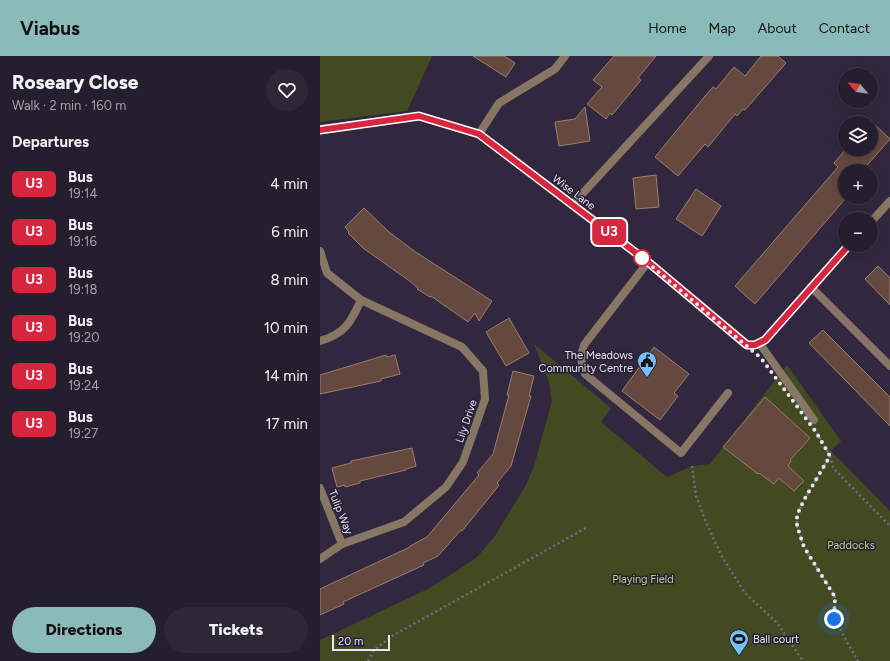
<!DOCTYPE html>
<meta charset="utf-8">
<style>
body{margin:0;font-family:Figtree,sans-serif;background:#2d2737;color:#f1f3f6;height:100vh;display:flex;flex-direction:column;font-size:15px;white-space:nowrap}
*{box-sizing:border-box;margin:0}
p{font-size:13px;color:#a3a2aa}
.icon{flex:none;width:22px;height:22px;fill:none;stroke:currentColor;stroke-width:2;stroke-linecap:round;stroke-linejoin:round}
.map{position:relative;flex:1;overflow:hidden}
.details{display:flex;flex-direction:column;background:#251e2f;width:320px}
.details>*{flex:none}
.badge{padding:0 8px;border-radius:6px;font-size:14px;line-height:26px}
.needle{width:26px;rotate:298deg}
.buttons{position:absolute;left:518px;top:12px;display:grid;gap:8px}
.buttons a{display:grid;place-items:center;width:40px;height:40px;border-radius:50%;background:#251e2f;box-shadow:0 2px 10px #0003,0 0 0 1px #423c4b;font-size:20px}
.scale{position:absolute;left:12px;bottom:10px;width:58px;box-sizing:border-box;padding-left:4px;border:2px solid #e9e4f3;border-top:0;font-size:11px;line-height:14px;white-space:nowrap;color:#e9e4f3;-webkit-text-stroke:3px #271f35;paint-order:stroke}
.you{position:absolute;width:20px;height:20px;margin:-10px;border:3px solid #fff;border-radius:50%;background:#1a73e8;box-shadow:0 0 0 6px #1a73e833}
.map>.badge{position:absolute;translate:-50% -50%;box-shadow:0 0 0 2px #fff}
h2{padding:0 12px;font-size:15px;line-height:36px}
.round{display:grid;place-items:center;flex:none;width:42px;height:42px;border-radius:21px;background:#2d2737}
.summary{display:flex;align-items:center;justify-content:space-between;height:68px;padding:0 12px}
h1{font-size:19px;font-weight:800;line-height:30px}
.button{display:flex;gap:8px;margin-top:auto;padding:8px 12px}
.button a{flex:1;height:46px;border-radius:24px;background:#8bbbb9;color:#111;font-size:16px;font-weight:800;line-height:46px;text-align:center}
.button a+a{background:#2d2737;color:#f1f3f6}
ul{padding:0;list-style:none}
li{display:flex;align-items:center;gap:12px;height:48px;padding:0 12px}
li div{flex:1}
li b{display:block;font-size:15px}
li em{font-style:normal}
li .badge{min-width:44px;font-weight:700;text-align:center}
header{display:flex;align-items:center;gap:24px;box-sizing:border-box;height:56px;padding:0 20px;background:#8bbbb9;color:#111}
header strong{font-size:19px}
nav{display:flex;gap:22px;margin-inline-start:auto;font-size:14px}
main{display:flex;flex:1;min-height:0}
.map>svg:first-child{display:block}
</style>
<header>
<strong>Viabus</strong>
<nav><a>Home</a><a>Map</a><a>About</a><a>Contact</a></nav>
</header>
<main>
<section class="details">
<div class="summary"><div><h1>Roseary Close</h1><p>Walk · 2 min · 160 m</p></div><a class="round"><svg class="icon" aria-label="heart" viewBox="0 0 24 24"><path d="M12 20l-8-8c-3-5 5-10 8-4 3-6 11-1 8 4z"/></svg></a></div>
<h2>Departures</h2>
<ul>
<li><span class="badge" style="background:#d7263d;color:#fff">U3</span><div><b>Bus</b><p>19:14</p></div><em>4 min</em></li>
<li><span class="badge" style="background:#d7263d;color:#fff">U3</span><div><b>Bus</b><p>19:16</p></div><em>6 min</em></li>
<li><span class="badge" style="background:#d7263d;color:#fff">U3</span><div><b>Bus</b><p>19:18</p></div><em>8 min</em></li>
<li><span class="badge" style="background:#d7263d;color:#fff">U3</span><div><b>Bus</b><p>19:20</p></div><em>10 min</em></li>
<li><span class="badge" style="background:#d7263d;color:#fff">U3</span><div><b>Bus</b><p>19:24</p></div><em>14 min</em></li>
<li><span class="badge" style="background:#d7263d;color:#fff">U3</span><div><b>Bus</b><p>19:27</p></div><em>17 min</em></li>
</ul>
<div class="button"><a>Directions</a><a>Tickets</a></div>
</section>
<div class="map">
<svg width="570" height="605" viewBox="0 0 570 605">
<rect width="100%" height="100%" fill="#31283f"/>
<g fill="#434a22">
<path d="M0,0H112L87,55L0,66Z"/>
<path d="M214,288L291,352L281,366L347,421L372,410L390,408L467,309L521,385L511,395L570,455V605H0V584L108,533L138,514L157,501L175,480L206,429L214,410L232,345L229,326Z"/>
</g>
<g fill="#65493e" stroke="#9b7c70">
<path d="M153,0H184L195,7L186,21Z"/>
<path d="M294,0H336L318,22L321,24L292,59L290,57L286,63L267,48L282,31L273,24Z"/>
<path d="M441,0H458L466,7L425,54L423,53L417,60L415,58L388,91L385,88L358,120L335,101L385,40L393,31L396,33L414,11L425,20Z"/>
<path d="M265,51L270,85L239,90L235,66L255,63Z"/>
<path d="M551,65L570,83L542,115H525V143L435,248L415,230L518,111L514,107L526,93H551V67H549Z"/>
<path d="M336,119L339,151L316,153L313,122Z"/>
<path d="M376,133L401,150L382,180L356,163Z"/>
<path d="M44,152L69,176L97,197L172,245L159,265L155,257L148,266L111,240L110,241L97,233L98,232L91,226L43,192L28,177L29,176L25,171Z"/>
<path d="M558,210L570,222V249L545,223Z"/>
<path d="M189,262L209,297L186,310L166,276Z"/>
<path d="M503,274L570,341V370L489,287Z"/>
<path d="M334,291L369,318L354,337L358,340L340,364L302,335Z"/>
<path d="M66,299L67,301L75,299L80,318L61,323V325L0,338V319Z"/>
<path d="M193,315L214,320L209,340H211L191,410L177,427L179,429L172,438L142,475L141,474L118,500L103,507L104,509L23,546L24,548L0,559V533L90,491V490L107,481L159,419L157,417L173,398L189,339H187Z"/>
<path d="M445,341L490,382L470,404L471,405L468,410L484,425L474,435L459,422L454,428L439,417L438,418L403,391Z"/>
<path d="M92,392L96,410L86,413V414L40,425V427L25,431V429L17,431L12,412L31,407V405Z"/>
</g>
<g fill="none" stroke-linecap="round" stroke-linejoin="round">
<g stroke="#756d81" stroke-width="2.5" stroke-dasharray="2 3" stroke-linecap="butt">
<path d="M497,377L510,400L484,444L477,459V470L484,491L515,541L514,563L538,605"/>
<path d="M510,400L513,412L570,470"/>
<path d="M372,410L376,440L386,466L401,499L425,537L457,567L483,605"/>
<path d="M48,605L54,594L72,580L266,472"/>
</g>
<g stroke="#867663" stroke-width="8">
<path d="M328,206L264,289C260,300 261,307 265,318L361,397L408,337"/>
<path d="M440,288L494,364"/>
</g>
<g stroke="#867663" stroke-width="8">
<path d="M0,73L99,60L159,78L328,206L427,289H435L445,284L529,189"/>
<path d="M159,78L179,47L235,13L245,0"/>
<path d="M252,149L389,0"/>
<path d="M551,166L570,145"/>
<path d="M0,195L7,217L41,244L142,291L163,315L165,343L143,406L126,431L84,466L22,488L0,503"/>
<path d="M491,231L570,310"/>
<path d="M0,285C25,278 31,266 41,244"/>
<path d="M0,432L22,488"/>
</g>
</g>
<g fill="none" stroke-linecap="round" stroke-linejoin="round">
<defs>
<path id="line" d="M0,74L99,60L159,78L328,206L427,289H435L445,284L529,189"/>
</defs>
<use href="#line" stroke="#fff" stroke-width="9"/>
<use href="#line" stroke="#d7263d" stroke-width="6"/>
<path stroke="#e9e4f3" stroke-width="4" stroke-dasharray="0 7.2" d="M322,202L441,302L496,376L510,400L484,444L477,459V470L484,491L515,541L514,563"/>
</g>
<defs>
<symbol id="civic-pin" viewBox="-11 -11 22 30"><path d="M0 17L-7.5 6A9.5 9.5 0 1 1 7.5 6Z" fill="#76c0f7" stroke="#271f35"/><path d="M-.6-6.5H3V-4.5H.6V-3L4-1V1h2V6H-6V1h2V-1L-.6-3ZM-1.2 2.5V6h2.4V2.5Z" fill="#111"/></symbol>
<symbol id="stadium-pin" viewBox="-11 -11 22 30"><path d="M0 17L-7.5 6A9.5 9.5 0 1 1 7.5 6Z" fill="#76c0f7" stroke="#271f35"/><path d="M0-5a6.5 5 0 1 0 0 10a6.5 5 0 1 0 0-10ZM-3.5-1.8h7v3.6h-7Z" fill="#111"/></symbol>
</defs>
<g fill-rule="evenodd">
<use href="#civic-pin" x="316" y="294" width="22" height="30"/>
<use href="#stadium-pin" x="408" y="572" width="22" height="30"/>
</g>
<circle fill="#fff" stroke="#d7263d" stroke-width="2" cx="322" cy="202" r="8"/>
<g text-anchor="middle" stroke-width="3" stroke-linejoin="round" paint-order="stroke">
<g font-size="11" fill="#e9e4f3" stroke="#271f35">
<text transform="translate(254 136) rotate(37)" y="4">Wise Lane</text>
<text transform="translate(146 365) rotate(-71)" y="4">Lily Drive</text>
<text transform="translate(21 456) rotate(68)" y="4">Tulip Way</text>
</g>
<g font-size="11" fill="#e9e4f3" stroke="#271f35" text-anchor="end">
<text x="313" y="303">The Meadows<tspan x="313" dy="13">Community Centre</tspan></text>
<text x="433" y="587" text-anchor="start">Ball court</text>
</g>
<g font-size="11" fill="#c3d381" stroke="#271f35">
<text x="531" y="493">Paddocks</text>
<text x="323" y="527">Playing Field</text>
</g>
</g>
</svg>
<div class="buttons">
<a><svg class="needle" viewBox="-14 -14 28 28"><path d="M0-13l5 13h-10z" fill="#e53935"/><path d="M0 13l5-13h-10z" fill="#a3a2aa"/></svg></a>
<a><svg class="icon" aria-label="layers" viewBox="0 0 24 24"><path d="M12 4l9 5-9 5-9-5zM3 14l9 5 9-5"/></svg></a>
<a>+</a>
<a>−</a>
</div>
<div class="scale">20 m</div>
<div class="you" style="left:514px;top:563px"></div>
<b class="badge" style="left:289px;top:176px;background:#d7263d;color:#fff">U3</b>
</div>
</main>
